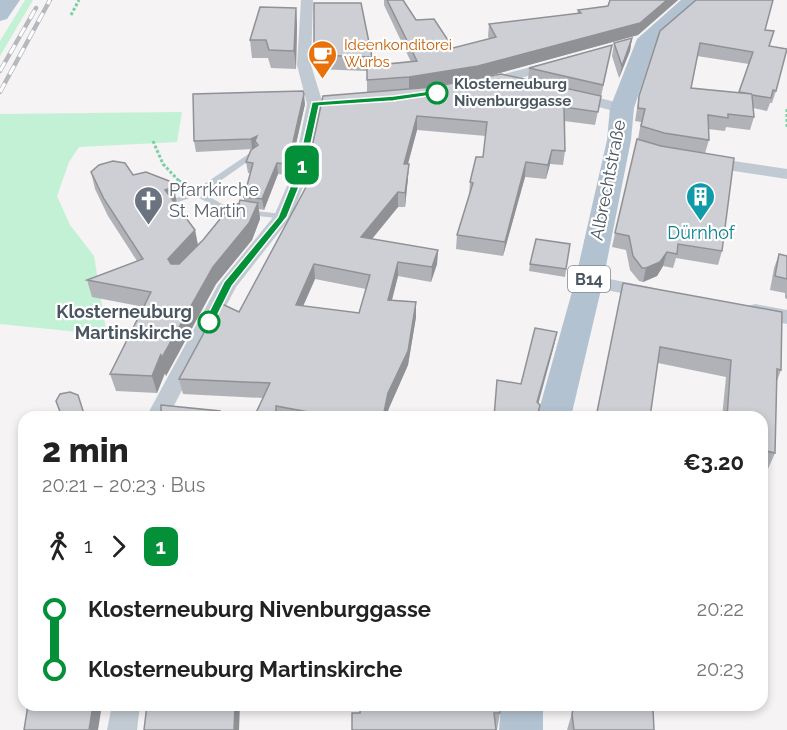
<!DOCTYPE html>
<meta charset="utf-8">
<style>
body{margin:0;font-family:Raleway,sans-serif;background:#f6f6f6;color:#222;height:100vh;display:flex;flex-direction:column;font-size:22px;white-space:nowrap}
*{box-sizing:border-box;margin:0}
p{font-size:20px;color:#767676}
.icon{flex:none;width:33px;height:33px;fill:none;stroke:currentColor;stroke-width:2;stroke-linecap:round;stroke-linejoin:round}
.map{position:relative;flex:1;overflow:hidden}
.drawer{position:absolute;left:18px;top:411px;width:750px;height:300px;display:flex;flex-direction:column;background:#fff;border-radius:18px;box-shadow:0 3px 9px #0003}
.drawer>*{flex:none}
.badge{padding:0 12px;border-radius:9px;font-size:21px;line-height:39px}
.map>.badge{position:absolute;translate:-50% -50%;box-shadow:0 0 0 3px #fff}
.legs{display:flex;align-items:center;gap:9px;height:66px;padding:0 24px;font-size:20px}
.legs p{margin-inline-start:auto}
.headline{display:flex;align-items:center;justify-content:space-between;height:102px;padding:0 24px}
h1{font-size:33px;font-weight:800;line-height:45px}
ul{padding:0 24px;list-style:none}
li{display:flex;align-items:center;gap:21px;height:60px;font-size:22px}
li i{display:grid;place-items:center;width:9px;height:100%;margin:0 8px;background:currentColor}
li i::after{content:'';width:15px;height:15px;margin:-8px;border:4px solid;border-radius:50%;background:#fff}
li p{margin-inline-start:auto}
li:first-child i{background:linear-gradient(#0000 50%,currentColor 0)}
li:last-child i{background:linear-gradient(currentColor 50%,#0000 0)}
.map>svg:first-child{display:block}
</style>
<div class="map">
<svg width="787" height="730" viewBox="0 0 787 730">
<rect width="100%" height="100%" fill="#f5f3f3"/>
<g fill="#c3f1d5">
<path d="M25,0H33L0,56V41Z"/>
<path d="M182,112L177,142L79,147L69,162L57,196L70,225L94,256L107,335L0,324V114Z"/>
</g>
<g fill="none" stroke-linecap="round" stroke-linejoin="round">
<g stroke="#7ad0a6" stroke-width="3" stroke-dasharray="3 2" stroke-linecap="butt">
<path d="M71,15L79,0"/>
<path d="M787,109V129"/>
<path d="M153,141L163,164L180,182"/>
</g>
<path stroke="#7ad0a6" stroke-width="4" stroke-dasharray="4.5 3" stroke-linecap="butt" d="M178,181L181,183"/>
<path fill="#c1cad2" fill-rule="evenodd" d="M250,153H253L257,155L203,193L229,208L282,214L285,215V219L224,212L196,196L178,202L174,199L194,191Z"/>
<g fill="#c1cad2" fill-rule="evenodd">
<path d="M301,0H313L311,65L323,104L309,172L291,217L236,287L168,417H146L218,285L274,216L293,172L307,104L297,65Z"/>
<path d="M554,61L561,65L559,68L486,87L479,83L481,80Z"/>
<path d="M572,91L627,105L630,108L622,113L567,99L564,96Z"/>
<path d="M706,157L787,169V179L700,166L698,162Z"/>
<path d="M589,275L650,287L657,289L660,293L657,297L650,299L582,285L579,281L582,277Z"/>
<path d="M755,304L787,310V324L748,316L745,311L748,306Z"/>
<path d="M112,705H140L137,730H107Z"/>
</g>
<g fill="#b3c2d1" fill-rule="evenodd">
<path d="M0,0H20L7,19L0,21Z"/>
<path d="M681,0H703L656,42L634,108L631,140L603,281L571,417H537L575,281L607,140L610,108L637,39Z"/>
<path d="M501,705H543V730H499Z"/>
</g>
<defs>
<g id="rail">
<path d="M0,71L36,8"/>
<path d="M0,92L50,0"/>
</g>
</defs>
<use href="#rail" stroke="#b5b8bd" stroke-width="4.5"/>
<use href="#rail" stroke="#fff" stroke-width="3" stroke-dasharray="10" stroke-linecap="butt"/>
</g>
<g fill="#b0b2b7" fill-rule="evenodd">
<path d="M384,0H403L416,20L453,48L489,39L488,36L489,24L577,14L578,10L608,6L610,0H678L638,35L484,77L528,80L529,68L612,45L595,125L564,121L565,151L563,165L550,164L546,179L525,177L503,256L456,249L457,235L469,197L470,182L483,157L486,136L417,130L408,164V178L405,207H398L372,239L438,250L437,264L431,282L398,276L392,300L416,302V317L408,365L389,408L386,417H254L263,398L183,394L179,379L239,312L306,187L310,174L309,161L367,93V71L315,69L314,55L372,57L373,65L411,62L384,5ZM458,82L433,87L422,88ZM315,279L366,289L359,313L303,306Z"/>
<path d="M696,0L765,30L770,46L776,91L772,103H770L767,111L753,108L754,117L750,130L726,127L725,131L708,129L709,140L705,153L661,146L638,139L641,122L635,121L639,96ZM697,56L749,64L738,93L691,88Z"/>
<path d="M296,8L297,25L296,69L271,68L268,58H252L250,40Z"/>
<path d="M632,38L630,51L619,78L612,56L614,43Z"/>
<path d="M305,104L289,175L278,174L264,210L259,209L260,219L252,240L216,284L166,376L165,373L157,393L116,391L110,374L144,307L92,297L87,280L137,261L108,216L95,189L91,172L133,175L177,204H176L195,230L198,245L239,204L244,201V197L251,173H248L246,162L253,149L196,152L194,141Z"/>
<path d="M615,233L722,251L718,265L676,258L673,268L663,266L657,276L643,282L639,281L630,270L626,250L612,247Z"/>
<path d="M570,244L565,277L529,271L530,264Z"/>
<path d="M779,254L787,256V299L785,298V293L770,290L774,268Z"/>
<path d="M623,283L781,370L777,381L775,453L768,469L762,468V417H722L726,377L658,363Z"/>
<path d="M572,705H629L654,730H567L572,713Z"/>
<path d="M500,713L497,730H352Z"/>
</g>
<g fill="#909195">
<path d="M667,0H678L638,35L478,79L409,90V77Z"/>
<path d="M296,8L297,25L296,69L294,51Z"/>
<path d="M632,38L630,51L619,78L622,66Z"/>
<path d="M304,94L305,104L289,175L288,164Z"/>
<path d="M417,116V130L404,178V164Z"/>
<path d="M257,136L258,145L255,141L256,148L252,149L251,139Z"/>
<path d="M552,150L550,164L546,179L548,165Z"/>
<path d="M526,162L525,177L503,256L505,242Z"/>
<path d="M277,163L278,174L264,210L262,199Z"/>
<path d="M409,164L408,178L405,207V193Z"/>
<path d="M174,187L177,204L169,207L165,190Z"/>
<path d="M398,192V207L362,251L361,237Z"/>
<path d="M258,203L260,219L252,240L216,284L166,376L165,373L157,393L152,376L161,354L213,267Z"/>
<path d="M195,230L198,246L171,275L168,259Z"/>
<path d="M438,250L437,264L431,282L432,267Z"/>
<path d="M667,252L663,266L657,276L643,282L646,268Z"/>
<path d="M398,262V276L388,315V300Z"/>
<path d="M314,264L315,279L297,320L296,305Z"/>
<path d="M416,302V317L408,365L389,408L386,417H383L388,393Z"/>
<path d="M557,332L554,346L535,416L537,402Z"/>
<path d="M93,705H102L98,730H89Z"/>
<path d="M235,705H240L239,730H234Z"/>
</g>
<g fill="#cdcfd5" stroke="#909195" stroke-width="1.5" fill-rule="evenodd">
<path d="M387,0H403L416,20L434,19L453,48L496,37L489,24L581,13L578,10L608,6L610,0H667L640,23L478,66L409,77L367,80V66L417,61Z"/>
<path d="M696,0H773L765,30L774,31L769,46L787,49L776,91L773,90L771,98L752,95L754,117L728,114V118L708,115L709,140L664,133L641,126L645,109L638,108L639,96L660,31ZM700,43L753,52L739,92L752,94L691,88Z"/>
<path d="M314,3H361L372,57L314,55Z"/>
<path d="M260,7L296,8L294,51L269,50L266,40H250Z"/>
<path d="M632,38L622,66L614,43Z"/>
<path d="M612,45L603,85L529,68Z"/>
<path d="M501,74L601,96L598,112L564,107L565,151L552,150L548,165L526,162L505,242L457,235L473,183L470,182L476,157H483L487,122L417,116L404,164H409L405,193L398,192L361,237L438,250L432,267L398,262L388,300L416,302L408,351L388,393L383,417H335L276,406V417H254L270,383L179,379L220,303L239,312L306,187L313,162L309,161L323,96L433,87ZM314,264L370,275L359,313L296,305Z"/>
<path d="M303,91L304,94L288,164L277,163L262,199L244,197L253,163L246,162L251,150L258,145L255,141L257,136L251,139L194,141L193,94Z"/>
<path d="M637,139L661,146L734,158L722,251L678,244L677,254L667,252L660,262L646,268H642L633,256L629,236L615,233Z"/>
<path d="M113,161L125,163L133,175L146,172L169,181L174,187L165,190L195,230L168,259L171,264H179L203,240L233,203L239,204L240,200L258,203L249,223L213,267L161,359V354L152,376L110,374L151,292L87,280L143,259L104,199L91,172L99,165Z"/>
<path d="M536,239L570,244L566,269L530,264Z"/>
<path d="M779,254L787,256V279L775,276Z"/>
<path d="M623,283L782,312L781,370L777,369L775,453L762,450V417H727L731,360L660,347L650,417H596Z"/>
<path d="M535,328L557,332L537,402L540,405L538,413L554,417H494L497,380L521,384Z"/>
<path d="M70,392L78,395L85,417H62L56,401L60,394Z"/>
<path d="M161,405L220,411L218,417H161Z"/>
<path d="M106,413L138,416V417H105Z"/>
<path d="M28,705H93L89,730H24Z"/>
<path d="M147,705H235L234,730H144Z"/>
<path d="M360,705H499L500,713H494L496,730H352V713H360Z"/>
<path d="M574,705H629L653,710L654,730H574L572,714Z"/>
</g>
<path fill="#039038" stroke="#fff" stroke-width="1.5" d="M437,90L440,91V94L393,101L319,106L305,172L287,217L232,286L213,324H205L204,322L224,282L278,217L296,172L312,102L393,96Z"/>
<defs>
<symbol id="cafe-pin" viewBox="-11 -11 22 30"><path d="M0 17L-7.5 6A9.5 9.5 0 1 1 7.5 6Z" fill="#e8710a" stroke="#fff"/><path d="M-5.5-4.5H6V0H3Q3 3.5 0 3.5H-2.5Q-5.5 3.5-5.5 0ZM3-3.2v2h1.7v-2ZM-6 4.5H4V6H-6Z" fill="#fff"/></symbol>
<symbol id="building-pin" viewBox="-11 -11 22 30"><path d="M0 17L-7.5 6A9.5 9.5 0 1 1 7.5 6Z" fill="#0f9aa8" stroke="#fff"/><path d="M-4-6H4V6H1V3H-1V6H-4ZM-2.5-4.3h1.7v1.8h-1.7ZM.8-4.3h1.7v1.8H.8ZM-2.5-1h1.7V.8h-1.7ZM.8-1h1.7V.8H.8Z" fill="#fff"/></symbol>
<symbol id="church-pin" viewBox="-11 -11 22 30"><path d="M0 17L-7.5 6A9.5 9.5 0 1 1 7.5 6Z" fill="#6b7280" stroke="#fff"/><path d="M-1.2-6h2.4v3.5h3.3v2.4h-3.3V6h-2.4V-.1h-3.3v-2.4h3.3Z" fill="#fff"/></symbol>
</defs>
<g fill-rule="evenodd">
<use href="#cafe-pin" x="306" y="38" width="33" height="45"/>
<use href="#building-pin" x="684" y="180" width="33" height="45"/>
<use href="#church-pin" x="132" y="184" width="33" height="45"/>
</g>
<g fill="#fff" stroke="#039038" stroke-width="3">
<circle cx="437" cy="93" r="10"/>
<circle cx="209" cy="322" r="10"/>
</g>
<g text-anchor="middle" stroke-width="4.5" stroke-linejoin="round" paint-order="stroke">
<g font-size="15" fill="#c56008" stroke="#fff" text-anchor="start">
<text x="344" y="50">Ideenkonditorei<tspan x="344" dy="17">Wurbs</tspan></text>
</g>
<g font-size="15" font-weight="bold" fill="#4a5661" stroke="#fff" text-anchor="start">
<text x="454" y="89">Klosterneuburg<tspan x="454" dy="17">Nivenburggasse</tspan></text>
</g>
<rect fill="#fff" stroke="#808990" stroke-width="1.5" x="568" y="266" width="42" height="26" rx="4.5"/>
<g font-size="16" font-weight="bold" fill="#4a5661">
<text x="589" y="285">B14</text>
</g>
<g font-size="18" fill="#4a5661" stroke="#fff">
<text transform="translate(608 180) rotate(-79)" y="6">Albrechtstraße</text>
</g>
<g font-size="18" fill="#5b616d" stroke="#fff" text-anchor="start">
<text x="169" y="196">Pfarrkirche<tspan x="169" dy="21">St. Martin</tspan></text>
</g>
<g font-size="18" fill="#0d838f" stroke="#fff">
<text x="701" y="239">Dürnhof</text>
</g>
<g font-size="18" font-weight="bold" fill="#4a5661" stroke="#fff" text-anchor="end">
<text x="192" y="318">Klosterneuburg<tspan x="192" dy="21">Martinskirche</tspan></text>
</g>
</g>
</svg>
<b class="badge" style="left:302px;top:165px;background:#039038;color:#fff">1</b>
<section class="drawer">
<div class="headline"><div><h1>2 min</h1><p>20:21 – 20:23 · Bus</p></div><b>€3.20</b></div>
<div class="legs"><svg class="icon" aria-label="walk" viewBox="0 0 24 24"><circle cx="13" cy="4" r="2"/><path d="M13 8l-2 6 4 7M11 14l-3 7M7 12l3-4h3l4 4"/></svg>1<svg class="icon" aria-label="forward" viewBox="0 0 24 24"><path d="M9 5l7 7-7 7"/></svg><b class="badge" style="background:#039038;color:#fff">1</b></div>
<ul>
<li><i style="color:#039038"></i><b>Klosterneuburg Nivenburggasse</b><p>20:22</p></li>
<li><i style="color:#039038"></i><b>Klosterneuburg Martinskirche</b><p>20:23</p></li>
</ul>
</section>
</div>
